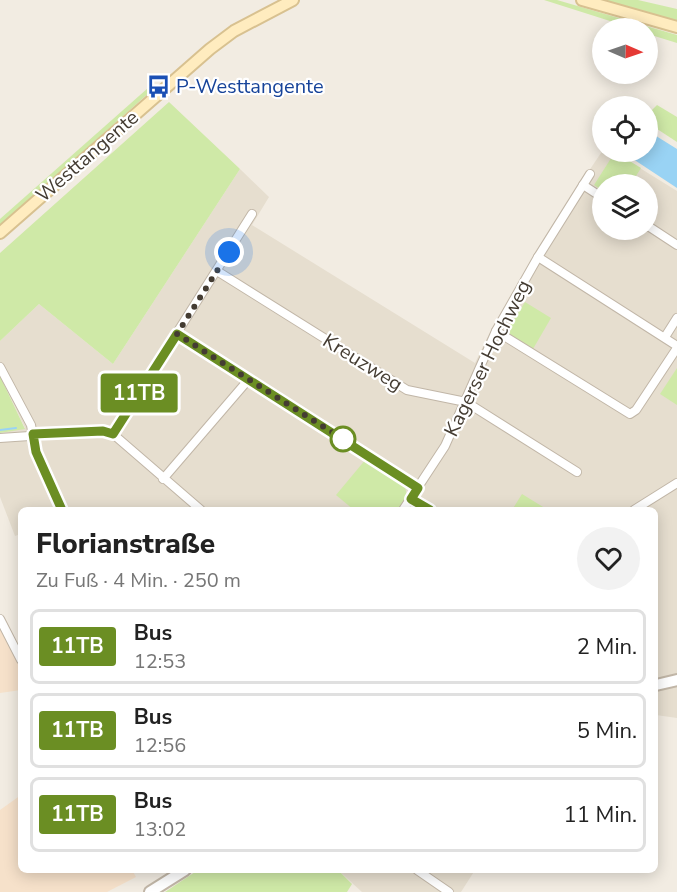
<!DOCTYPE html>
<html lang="de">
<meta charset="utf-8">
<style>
body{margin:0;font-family:"Nunito Sans",sans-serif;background:#f2f2f2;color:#222;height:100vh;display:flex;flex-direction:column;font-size:22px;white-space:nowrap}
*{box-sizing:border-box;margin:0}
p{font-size:20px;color:#767676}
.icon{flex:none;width:33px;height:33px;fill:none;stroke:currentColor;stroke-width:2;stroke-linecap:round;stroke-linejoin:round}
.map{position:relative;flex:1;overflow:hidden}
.sheet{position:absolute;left:18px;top:507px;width:640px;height:366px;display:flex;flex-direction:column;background:#fff;border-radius:9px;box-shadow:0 3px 15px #0003}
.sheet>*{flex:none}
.badge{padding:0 12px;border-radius:4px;font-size:21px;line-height:39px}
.needle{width:39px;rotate:92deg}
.fabs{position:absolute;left:592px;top:18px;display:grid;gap:12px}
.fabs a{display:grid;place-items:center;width:66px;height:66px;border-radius:50%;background:#fff;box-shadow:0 3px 15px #0003;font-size:30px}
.you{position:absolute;width:30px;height:30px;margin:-15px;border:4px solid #fff;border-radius:50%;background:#1a73e8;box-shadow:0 0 0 9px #1a73e833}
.map>.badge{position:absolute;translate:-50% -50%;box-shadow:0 0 0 3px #fff}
.round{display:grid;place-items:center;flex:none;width:63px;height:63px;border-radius:32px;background:#f2f2f2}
.summary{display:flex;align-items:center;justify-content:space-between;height:102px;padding:0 18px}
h1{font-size:28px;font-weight:800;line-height:45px}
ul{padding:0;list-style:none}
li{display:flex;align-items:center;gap:18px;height:75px;margin:0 12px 9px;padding:0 6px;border:3px solid #e0e0e0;border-radius:9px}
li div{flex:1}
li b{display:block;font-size:22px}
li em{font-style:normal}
li .badge{min-width:66px;font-weight:700;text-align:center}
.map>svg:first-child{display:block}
</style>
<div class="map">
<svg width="677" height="892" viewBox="0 0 677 892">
<rect width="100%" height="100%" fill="#f2ece2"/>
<g fill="#e6decf" fill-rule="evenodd">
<path d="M603,150L614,152L677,191V718L656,715V510H21V534L15,536L0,497V433L25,428L0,376V341L39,304L113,364L240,169L269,197L252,225L475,363L493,326L553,224ZM603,184H648V230H603Z"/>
<path d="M338,870H475L461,892H362Z"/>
</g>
<g fill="#f6e1ca">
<path d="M0,628L21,670V690L0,693Z"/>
<path d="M21,795V870H132L136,877L107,892H0V810Z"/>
</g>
<g fill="#cfe9a7">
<path d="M544,0H557L677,35V43L648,34V28H632Z"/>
<path d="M602,0H638L677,9V22Z"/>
<path d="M148,88H151V91L0,226V219Z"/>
<path d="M169,102L240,169L113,364L39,304L0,341V253Z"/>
<path d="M657,105L677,117V142L648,123V114Z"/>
<path d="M615,152L641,168L631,184H603V191L594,185Z"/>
<path d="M525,302L551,318L533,349L506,332Z"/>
<path d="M677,368V405L660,394Z"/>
<path d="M0,376L25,429L0,433Z"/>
<path d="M366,459L405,486L407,497L398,510H354L336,495Z"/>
<path d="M522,494L548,510H512Z"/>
<path d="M198,870H338L352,884L347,892H165Z"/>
</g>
<path fill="#99d3f4" d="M648,131L677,149V188L627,155V152H648Z"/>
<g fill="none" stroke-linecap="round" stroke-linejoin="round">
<path stroke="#99d3f4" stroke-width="2" d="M0,430L16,428"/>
<defs>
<g id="minor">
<path d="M583,185L603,198"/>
<path d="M648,226L677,245"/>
<path d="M538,257L677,346"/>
<path d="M217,271L407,390L466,402L577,472"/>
<path d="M496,331L630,414L636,410L677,348"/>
<path d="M177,334L418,487"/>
<path d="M665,337L677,318"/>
<path d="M0,367L31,425L36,452L62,510"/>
<path d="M113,434L252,214"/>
<path d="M0,438L103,431L113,434L201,510"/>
<path d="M163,479L249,379"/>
<path d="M411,499L430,510"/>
<path d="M403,510L445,446L496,331L538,257L590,174"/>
<path d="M634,510L677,483"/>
<path d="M0,619L21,660"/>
<path d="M417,870L449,892"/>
</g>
<g id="tertiary">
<path d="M656,685L677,680"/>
<path d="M150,892L185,870"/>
</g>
<g id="secondary">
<path d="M582,0L677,27"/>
<path d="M0,233L210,49L234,31L293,0"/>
</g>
</defs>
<use href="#minor" stroke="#c1b6a7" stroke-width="10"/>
<use href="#tertiary" stroke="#c1b6a7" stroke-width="14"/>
<use href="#secondary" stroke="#d8c190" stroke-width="14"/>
<use href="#minor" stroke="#fff" stroke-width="8"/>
<use href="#tertiary" stroke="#fff" stroke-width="10"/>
<use href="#secondary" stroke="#ffecbf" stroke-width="10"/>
</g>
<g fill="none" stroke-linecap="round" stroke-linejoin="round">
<defs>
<path id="line" d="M62,510L36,452L33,434L103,431L113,434L177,334L418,488L411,499L430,510"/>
</defs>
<use href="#line" stroke="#fff" stroke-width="14"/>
<use href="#line" stroke="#6b8e23" stroke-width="9"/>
<path stroke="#443c32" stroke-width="6" stroke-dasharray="0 10.8" d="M229,252L177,334L349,443L343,439"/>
</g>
<defs>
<symbol id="bus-bare" viewBox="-9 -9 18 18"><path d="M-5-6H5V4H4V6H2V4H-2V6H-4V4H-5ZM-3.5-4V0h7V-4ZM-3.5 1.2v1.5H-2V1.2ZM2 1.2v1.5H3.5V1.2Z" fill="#1a4fb4" stroke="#fff" stroke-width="2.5" paint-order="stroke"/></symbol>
</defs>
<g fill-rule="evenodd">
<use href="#bus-bare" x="142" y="70" width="33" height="33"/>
</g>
<circle fill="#fff" stroke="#6b8e23" stroke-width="3" cx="343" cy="439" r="12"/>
<g text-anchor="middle" stroke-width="4.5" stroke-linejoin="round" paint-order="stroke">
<g font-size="20" fill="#164399" stroke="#fff" text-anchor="start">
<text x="176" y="93">P-Westtangente</text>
</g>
<g font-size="20" fill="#443c32" stroke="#fff">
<text transform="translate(87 156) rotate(-41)" y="7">Westtangente</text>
<text transform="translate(487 358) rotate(-64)" y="7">Kagerser Hochweg</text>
<text transform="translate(363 362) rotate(32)" y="7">Kreuzweg</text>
</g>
</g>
</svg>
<div class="fabs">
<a><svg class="needle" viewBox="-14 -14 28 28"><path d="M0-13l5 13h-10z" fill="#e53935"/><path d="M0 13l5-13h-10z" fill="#767676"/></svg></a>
<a><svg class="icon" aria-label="locate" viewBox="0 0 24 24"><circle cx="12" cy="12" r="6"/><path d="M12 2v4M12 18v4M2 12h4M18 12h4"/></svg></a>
<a><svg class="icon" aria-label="layers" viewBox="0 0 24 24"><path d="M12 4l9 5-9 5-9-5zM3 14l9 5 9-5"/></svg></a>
</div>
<div class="you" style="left:229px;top:252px"></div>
<b class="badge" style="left:139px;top:393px;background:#6b8e23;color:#fff">11TB</b>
<section class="sheet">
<div class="summary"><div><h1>Florianstraße</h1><p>Zu Fuß · 4 Min. · 250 m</p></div><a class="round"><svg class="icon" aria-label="heart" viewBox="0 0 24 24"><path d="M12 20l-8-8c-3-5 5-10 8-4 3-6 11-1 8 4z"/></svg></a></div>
<ul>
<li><span class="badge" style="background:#6b8e23;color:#fff">11TB</span><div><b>Bus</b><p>12:53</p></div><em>2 Min.</em></li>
<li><span class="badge" style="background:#6b8e23;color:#fff">11TB</span><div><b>Bus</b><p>12:56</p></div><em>5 Min.</em></li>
<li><span class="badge" style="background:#6b8e23;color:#fff">11TB</span><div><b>Bus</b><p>13:02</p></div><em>11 Min.</em></li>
</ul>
</section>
</div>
